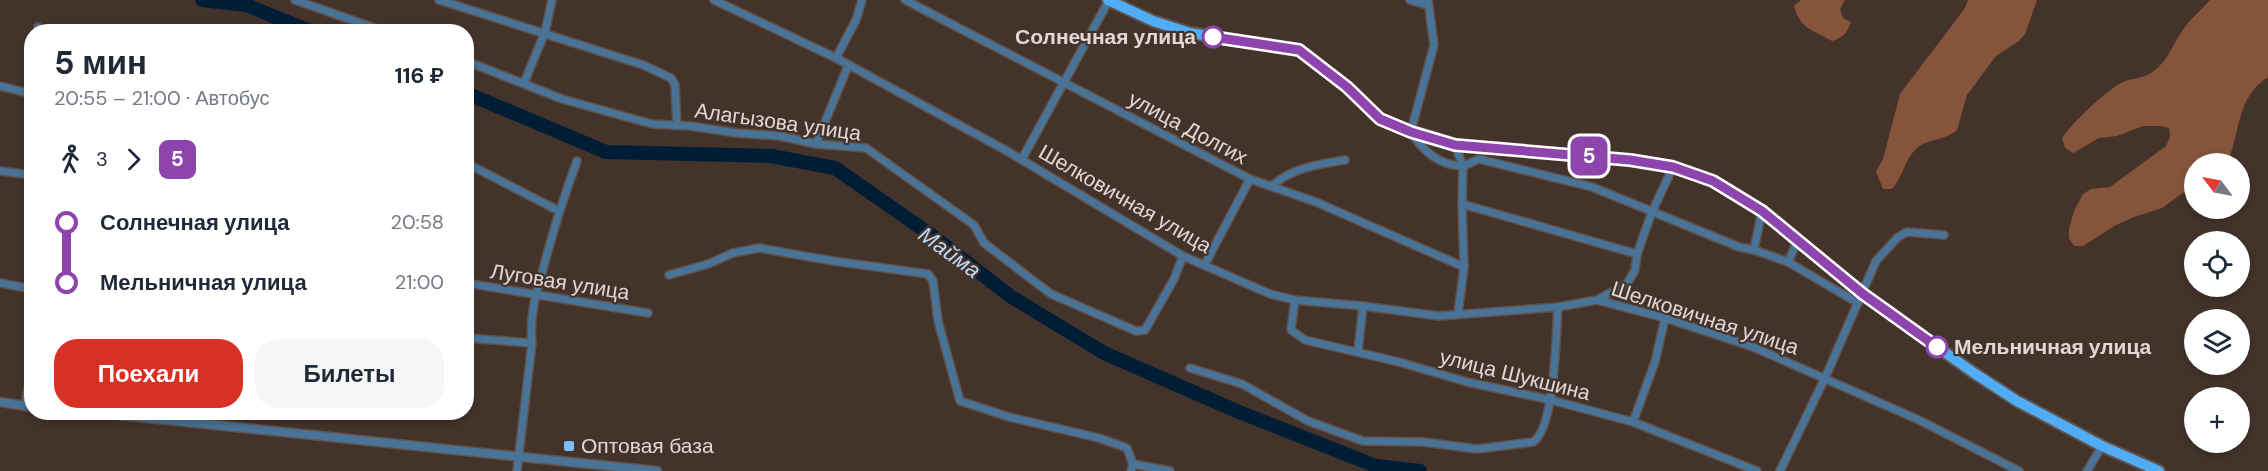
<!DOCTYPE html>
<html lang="ru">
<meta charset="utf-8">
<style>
body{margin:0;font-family:"DM Sans",sans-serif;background:#f6f6f7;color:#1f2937;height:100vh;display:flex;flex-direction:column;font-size:22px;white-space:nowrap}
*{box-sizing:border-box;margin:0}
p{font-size:20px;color:#747a83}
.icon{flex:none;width:33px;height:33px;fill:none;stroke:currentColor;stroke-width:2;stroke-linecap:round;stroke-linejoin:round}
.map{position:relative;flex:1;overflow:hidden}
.sheet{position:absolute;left:24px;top:24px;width:450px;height:396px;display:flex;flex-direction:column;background:#fff;border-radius:24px;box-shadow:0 3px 9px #0003}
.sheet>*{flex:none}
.badge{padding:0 12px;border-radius:9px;font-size:21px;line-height:39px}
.needle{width:39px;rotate:302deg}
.tools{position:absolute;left:2184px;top:153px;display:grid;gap:12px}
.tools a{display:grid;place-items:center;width:66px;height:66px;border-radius:50%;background:#fff;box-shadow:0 3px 9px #0003;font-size:30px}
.map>.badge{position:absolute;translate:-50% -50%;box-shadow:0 0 0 3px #fff}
.legs{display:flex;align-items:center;gap:9px;height:66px;padding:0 30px;font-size:20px}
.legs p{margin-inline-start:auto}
.head{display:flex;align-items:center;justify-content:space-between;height:102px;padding:0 30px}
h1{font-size:33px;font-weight:700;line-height:45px}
.button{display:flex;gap:12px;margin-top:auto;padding:12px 30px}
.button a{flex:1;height:69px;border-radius:24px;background:#d93025;color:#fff;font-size:24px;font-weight:700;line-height:69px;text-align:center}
.button a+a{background:#f6f6f7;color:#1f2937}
ul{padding:0 30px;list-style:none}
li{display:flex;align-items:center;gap:21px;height:60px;font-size:22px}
li i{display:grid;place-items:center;width:9px;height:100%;margin:0 8px;background:currentColor}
li i::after{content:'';width:15px;height:15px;margin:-8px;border:4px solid;border-radius:50%;background:#fff}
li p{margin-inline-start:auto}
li:first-child i{background:linear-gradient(#0000 50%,currentColor 0)}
li:last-child i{background:linear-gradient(currentColor 50%,#0000 0)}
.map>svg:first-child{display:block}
</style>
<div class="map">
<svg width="2268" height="471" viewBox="0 0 2268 471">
<rect width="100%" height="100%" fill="#43332b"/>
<g fill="#85543a">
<path d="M1801,0H1845L1840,9L1843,18L1851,22C1847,33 1843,38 1832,41C1812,29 1800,29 1794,6Z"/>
<path d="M1968,0H2037L2025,34L2019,41L1996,56L1967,95L1957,130C1944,141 1929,138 1917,148C1905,158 1903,177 1892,189H1883L1876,172L1883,159L1900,94L1965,8Z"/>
<path d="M2210,0H2268V77C2236,97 2241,132 2227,163L2194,164V185L2162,208L2134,217L2116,225L2083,246H2074L2069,238V229L2074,211L2083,194L2091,189L2110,187L2166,146L2170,137L2169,128L2161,126H2143L2117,136L2099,138L2073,153L2065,148L2062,138C2074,121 2104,92 2123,82C2131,78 2141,79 2149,74C2166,65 2172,46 2182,31C2189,20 2201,10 2210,0Z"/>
</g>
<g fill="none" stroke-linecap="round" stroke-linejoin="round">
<g stroke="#001d36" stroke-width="14">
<path d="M202,0L246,5L312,32"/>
<path d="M466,93L606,152L771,156L835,168L934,237L1010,296L1104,353L1239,412L1376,466L1420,471"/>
</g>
<defs>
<g id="minor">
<path d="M295,0L386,32"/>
<path d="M439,0L643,65L671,78L675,85L677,125"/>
<path d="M714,0L836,58L1007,151L1183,256L1270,294L1295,300L1363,306L1439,316L1558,307L1597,300L1665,318L1753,347L1919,420L2019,471"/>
<path d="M905,0L1250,179L1316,202L1464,267"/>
<path d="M1410,0L1427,5"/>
<path d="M1428,0L1434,45L1411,131C1421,150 1439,165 1461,166C1467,166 1474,161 1479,159L1592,187L1739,247L1754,250L1788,262L1798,240"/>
<path d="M38,32V27"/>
<path d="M836,58L856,20L862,0"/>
<path d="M466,61L562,99L652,124L690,126L737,133L780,136L816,144L866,148L974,225L984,243L1051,294L1136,331L1145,330L1174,279L1183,256"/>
<path d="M524,83L545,32L552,0"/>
<path d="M0,86L32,94"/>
<path d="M816,144L848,66"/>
<path d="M1455,145L1463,166L1462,204L1464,267L1458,314"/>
<path d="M1022,159L1109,0"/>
<path d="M466,163L559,211"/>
<path d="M0,171L32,175"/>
<path d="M29,175L32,105"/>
<path d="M1273,185C1292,168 1320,164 1345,160"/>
<path d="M1462,204L1637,254"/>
<path d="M1754,250L1762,211"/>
<path d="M1788,262L1858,303"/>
<path d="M1205,264L1250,179"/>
<path d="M669,275L708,264L733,253L759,248L833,261L928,274L933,281L938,321L960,401L1009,417L1099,438L1127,448L1133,464L1131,471"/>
<path d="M0,283L32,289"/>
<path d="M466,283L648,313"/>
<path d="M1295,300L1291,330L1305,340L1399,362L1467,382L1551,400L1633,422L1757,471"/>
<path d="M1597,300L1627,284L1635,270L1637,254L1652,212L1673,167"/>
<path d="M466,338L532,343"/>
<path d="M1358,351L1363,306"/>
<path d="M1190,368L1242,384L1308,421L1363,441L1423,442L1477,449L1533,442C1555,428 1556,334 1558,307"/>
<path d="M25,406L32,363"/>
<path d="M1633,422L1655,362L1665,318"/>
<path d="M1133,464L1170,471"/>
<path d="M517,471L532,343C529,315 537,289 545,262C554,227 565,194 577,161"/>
<path d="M1780,471L1825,378L1876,261L1898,237L1907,232L1944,235"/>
<path d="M2087,471L2102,446"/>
</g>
<g id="tertiary">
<path d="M0,402L32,407"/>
<path d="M90,412L657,471"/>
</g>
<path id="primary" d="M1108,0L1153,21L1190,33L1299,50L1347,87L1380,119L1411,131L1455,145L1630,160L1673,167L1713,181L1762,211L1863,294L1974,373L2017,401L2102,446L2159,471"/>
</defs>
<use href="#minor" stroke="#605149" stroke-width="10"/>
<use href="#tertiary" stroke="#605149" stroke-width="11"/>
<use href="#primary" stroke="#605149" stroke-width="14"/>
<use href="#minor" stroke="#497397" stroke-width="7"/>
<use href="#tertiary" stroke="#497397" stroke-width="8"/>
<use href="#primary" stroke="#51acf6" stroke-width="10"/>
</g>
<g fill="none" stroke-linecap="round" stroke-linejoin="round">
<defs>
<path id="line-1" d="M1213,37L1299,50L1347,87L1380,119L1411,132L1455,145L1630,160L1673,167L1713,181L1762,211L1863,294L1937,347"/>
</defs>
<use href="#line-1" stroke="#fff" stroke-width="14"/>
<use href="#line-1" stroke="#8e44ad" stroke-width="9"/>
</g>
<g fill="#fff" stroke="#8e44ad" stroke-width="3">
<circle cx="1213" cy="37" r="10"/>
<circle cx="1937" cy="347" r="10"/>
</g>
<rect fill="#7bbef8" stroke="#43332b" stroke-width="2" x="563" y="440" width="12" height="12" rx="3"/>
<g text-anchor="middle" stroke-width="4.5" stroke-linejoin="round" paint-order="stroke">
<g font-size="21" font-weight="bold" fill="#e2d8d3" stroke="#43332b" text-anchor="end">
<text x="1196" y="44">Солнечная улица</text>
<text x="1954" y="354" text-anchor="start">Мельничная улица</text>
</g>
<g font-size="21" fill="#e2d8d3" stroke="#43332b">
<text transform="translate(778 122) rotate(8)" y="7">Алагызова улица</text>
<text transform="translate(1188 128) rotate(28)" y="7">улица Долгих</text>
<text transform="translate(1125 199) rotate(30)" y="7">Шелковичная улица</text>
<text transform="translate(560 282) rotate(9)" y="7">Луговая улица</text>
<text transform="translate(1705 318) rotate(18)" y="7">Шелковичная улица</text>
<text transform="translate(1515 375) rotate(14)" y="7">улица Шукшина</text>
</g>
<g font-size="21" fill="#e2d8d3" stroke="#43332b" text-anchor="start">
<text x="581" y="453">Оптовая база</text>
</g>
<g font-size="22" font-style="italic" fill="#bbdbf8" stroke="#43332b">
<text transform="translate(950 252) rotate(36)" y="8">Майма</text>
</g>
</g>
</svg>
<div class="tools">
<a><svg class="needle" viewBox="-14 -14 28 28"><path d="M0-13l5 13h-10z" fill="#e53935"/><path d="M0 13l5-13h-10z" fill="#747a83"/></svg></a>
<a><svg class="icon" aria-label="locate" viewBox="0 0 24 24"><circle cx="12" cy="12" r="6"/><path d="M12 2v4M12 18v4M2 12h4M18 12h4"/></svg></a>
<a><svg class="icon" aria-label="layers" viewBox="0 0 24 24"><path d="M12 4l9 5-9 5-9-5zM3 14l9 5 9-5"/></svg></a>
<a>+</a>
</div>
<b class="badge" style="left:1589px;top:156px;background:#8e44ad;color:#fff">5</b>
<section class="sheet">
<div class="head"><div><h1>5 мин</h1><p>20:55 – 21:00 · Автобус</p></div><b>116 ₽</b></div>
<div class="legs"><svg class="icon" aria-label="walk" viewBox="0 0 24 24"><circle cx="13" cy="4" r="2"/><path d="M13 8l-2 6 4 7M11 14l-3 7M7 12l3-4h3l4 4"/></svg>3<svg class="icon" aria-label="forward" viewBox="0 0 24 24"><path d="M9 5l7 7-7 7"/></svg><b class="badge" style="background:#8e44ad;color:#fff">5</b></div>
<ul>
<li><i style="color:#8e44ad"></i><b>Солнечная улица</b><p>20:58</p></li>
<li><i style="color:#8e44ad"></i><b>Мельничная улица</b><p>21:00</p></li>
</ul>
<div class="button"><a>Поехали</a><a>Билеты</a></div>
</section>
</div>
